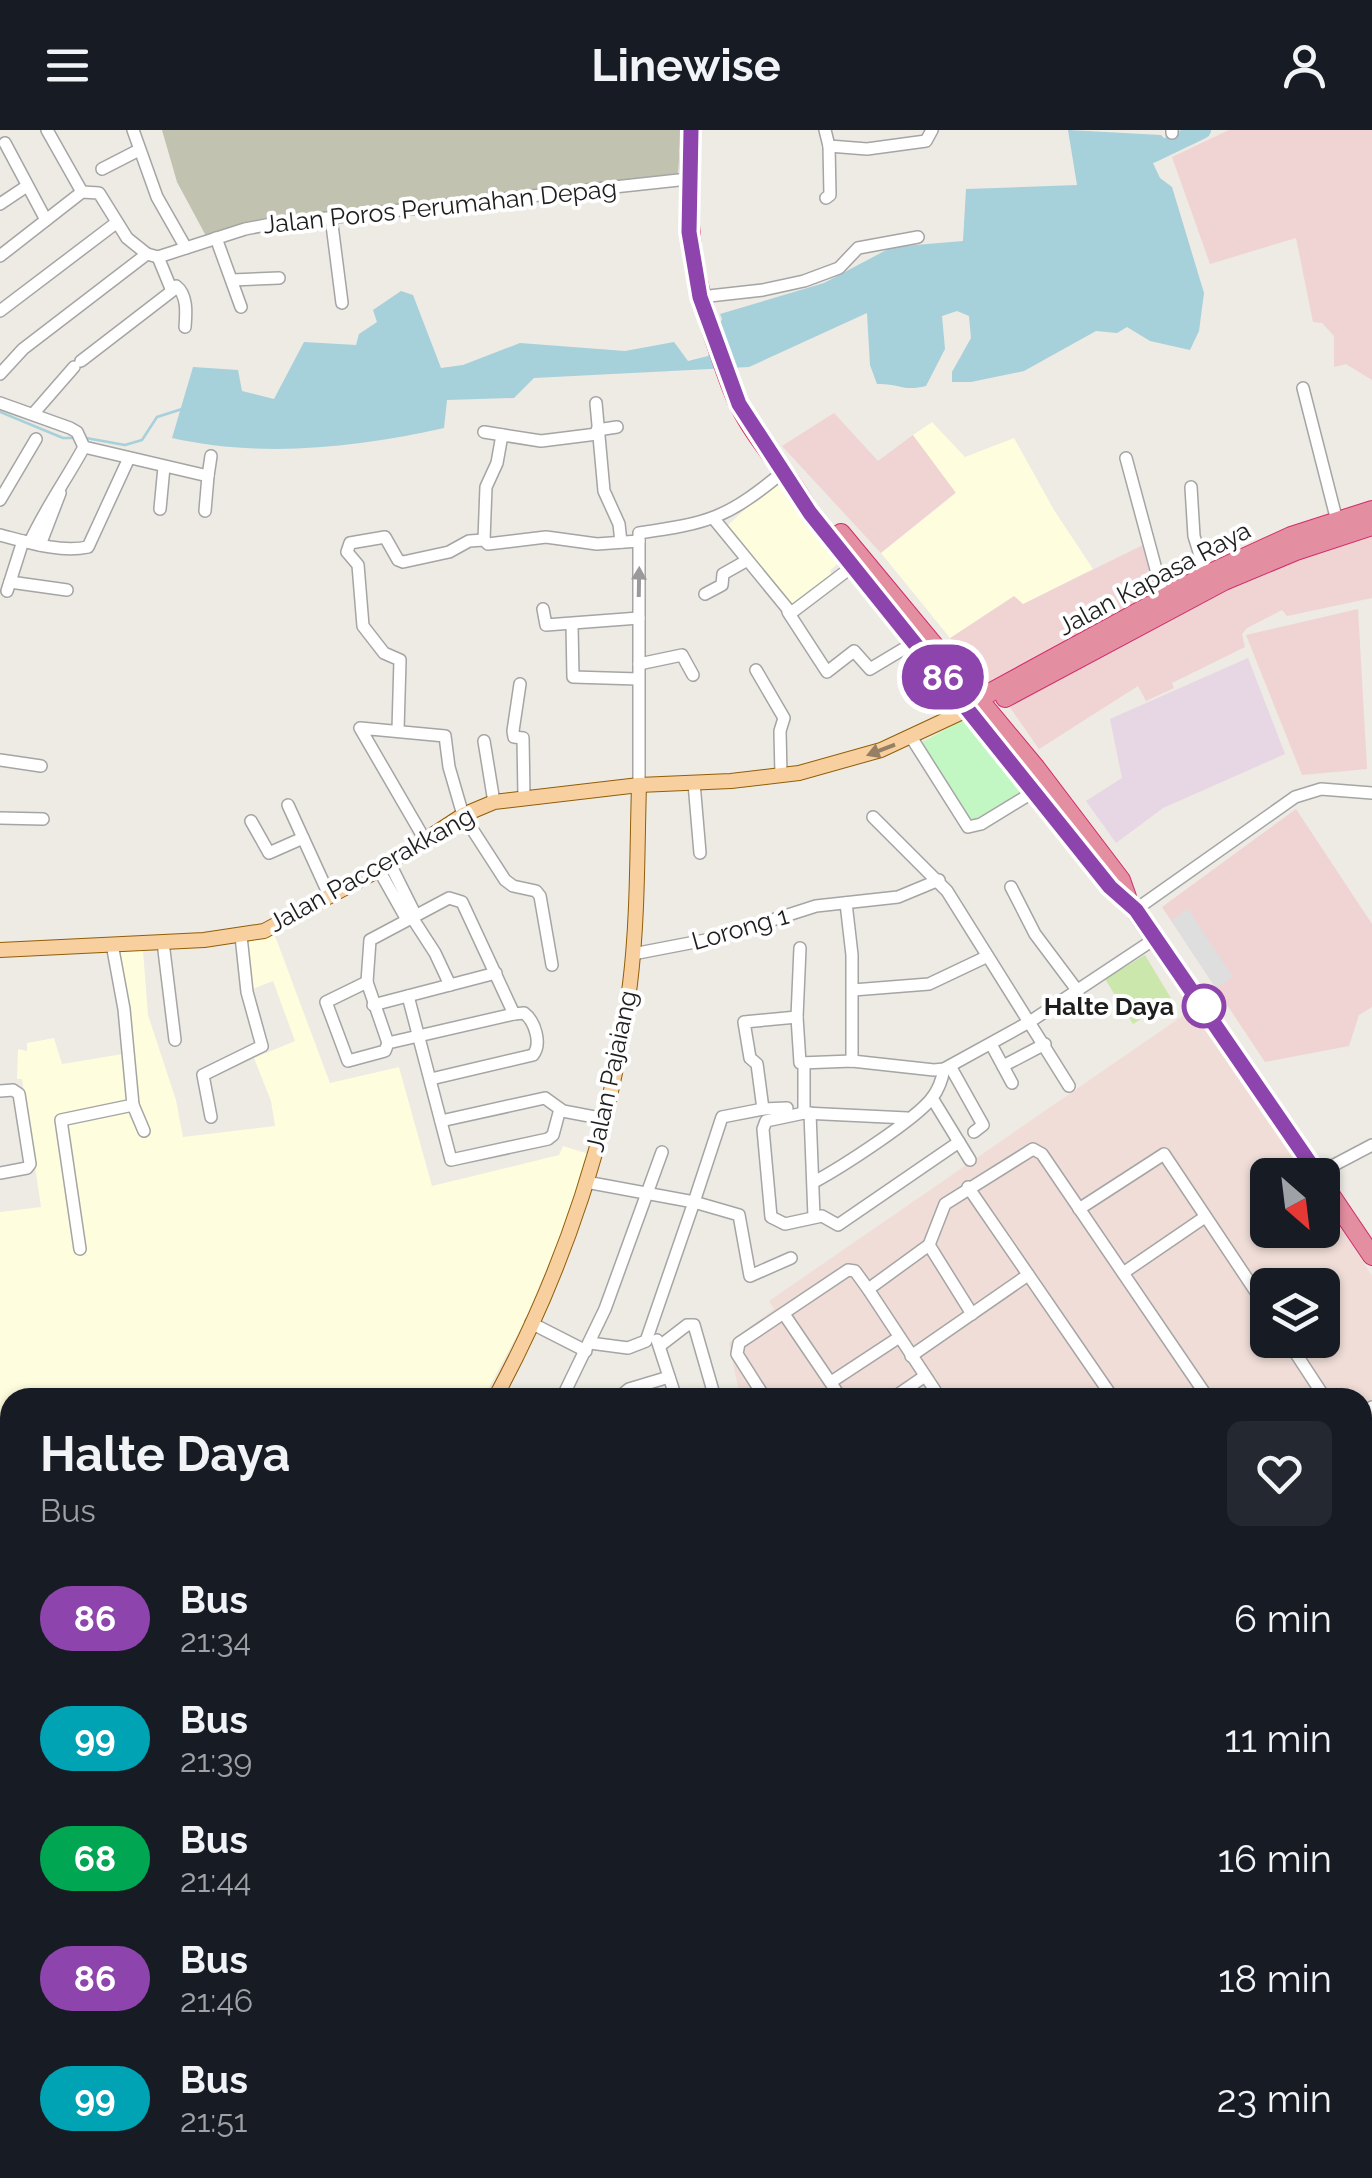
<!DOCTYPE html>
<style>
body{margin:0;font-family:Raleway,sans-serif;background:#242831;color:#f1f3f6;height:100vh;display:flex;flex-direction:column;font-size:38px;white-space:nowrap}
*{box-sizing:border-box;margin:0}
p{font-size:32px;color:#9ea1a6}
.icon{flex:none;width:55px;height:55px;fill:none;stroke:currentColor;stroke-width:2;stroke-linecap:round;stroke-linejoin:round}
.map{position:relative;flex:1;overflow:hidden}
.details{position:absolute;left:0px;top:1258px;width:1372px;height:792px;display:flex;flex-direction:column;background:#171b24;border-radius:30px 30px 0 0;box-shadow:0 2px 8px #0004}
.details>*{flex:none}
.badge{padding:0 20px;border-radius:32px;font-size:35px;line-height:65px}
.needle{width:65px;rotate:152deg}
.fabs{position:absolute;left:1250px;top:1028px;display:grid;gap:20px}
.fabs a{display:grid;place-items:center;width:90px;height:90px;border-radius:15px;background:#171b24;box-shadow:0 2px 8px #0004;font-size:50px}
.map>.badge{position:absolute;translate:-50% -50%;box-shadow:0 0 0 5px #fff}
.round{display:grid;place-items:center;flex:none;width:105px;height:105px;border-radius:15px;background:#242831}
.overview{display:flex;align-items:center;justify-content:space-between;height:170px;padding:0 40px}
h1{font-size:48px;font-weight:700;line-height:75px}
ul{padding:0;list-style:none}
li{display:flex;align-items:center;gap:30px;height:120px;padding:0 40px}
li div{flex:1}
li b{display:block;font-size:38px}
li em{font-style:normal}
li .badge{min-width:110px;font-weight:700;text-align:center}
header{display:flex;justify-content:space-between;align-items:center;height:130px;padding:0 40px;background:#171b24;font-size:45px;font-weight:700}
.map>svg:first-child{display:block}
</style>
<header><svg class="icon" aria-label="menu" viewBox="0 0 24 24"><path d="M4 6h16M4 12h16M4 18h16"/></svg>Linewise<svg class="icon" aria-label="person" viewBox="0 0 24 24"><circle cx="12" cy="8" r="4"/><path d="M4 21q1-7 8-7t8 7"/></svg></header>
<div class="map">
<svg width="1372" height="2048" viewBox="0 0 1372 2048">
<rect width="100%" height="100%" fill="#eeeae4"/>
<g fill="#efd4d3">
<path d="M1229,0H1372V250L1346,234L1334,237V206L1322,193L1313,192L1296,108L1210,134L1172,27Z"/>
<path d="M834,283L878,331L913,305L956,362L881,423L782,316Z"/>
<path d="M1372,404V468L1287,486L1282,480L1247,498L1242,504L1245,517L1172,553L1174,558L1146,571L1138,556L1039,619L1009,576L1197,470L1301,426Z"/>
<path d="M1143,415L1155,461L989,554L950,508L1015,465L1023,474Z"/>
<path d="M1358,479L1367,639L1302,645L1246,505Z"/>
<path d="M1296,679L1372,794V877L1359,885L1349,916L1265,932L1162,777Z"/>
</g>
<path fill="#e7d6e4" d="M1248,528L1285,624L1163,678L1116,713L1086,671L1122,648L1110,589Z"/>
<g fill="#fefddd">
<path d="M932,292L965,327L1014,308L1054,380L1093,439L1023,474L1014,466L950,508L881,423L956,363L913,305Z"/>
<path d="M779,347L846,425L830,441L835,450L794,486L724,399Z"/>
<path d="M274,803L330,953L399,937L432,1056L559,1025L563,1016L589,1024L559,1110L523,1194L484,1267L10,1268V1431L0,1432V1082L41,1077L22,949H17L18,919L27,921V913L54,908L62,934L123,924L110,821L143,820L148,885L176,970L183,1007L275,996L271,971L254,928L295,911L273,851L253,859L245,813Z"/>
</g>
<path fill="#f0ddd7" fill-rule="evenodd" d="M1197,876L1307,1045H1268V1100H1322L1323,1069L1372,1146V1804L1363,1807L1362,1268L740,1267L729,1213L774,1179L769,1171ZM1268,1155H1322V1210H1268Z"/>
<path fill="#c2c2b0" d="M162,0H681L678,45L257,92L206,106L177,52Z"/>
<path fill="#cbe7ab" d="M1145,825L1172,870L1133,894L1105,849Z"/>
<path fill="#c2f7c4" d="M966,588L1024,660L967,694L921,613Z"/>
<path fill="#dedede" d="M1188,779L1233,847L1216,858L1171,790Z"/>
<path fill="#a6d0da" d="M1068,0L1161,5L1171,15L1151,29L1160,48L1172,57L1204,163L1199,201L1190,220L1150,211L1127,197L1117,203L1096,201L1024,241L971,252H952V242L971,208L969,186L957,181L942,186L945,219L926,256C902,262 899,253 877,254L870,235L867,183L749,237L534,248L514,268L447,270L444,298C355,318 261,328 172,308L193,237L238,240L242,261L274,269L304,212L356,215L359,204L377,192L373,180L401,161L413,165L441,238L463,235L520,213L625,221L674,212L688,231L708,226L722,189L720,184L824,153L892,117L963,111L966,59L1077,55Z"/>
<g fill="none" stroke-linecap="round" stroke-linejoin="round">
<g stroke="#a6d0da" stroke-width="2.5">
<path d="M0,282L63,308H73"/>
<path d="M86,308L125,315L142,310L157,287L182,279"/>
</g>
<path stroke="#a6d0da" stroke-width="18" d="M1152,24L1202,0"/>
<defs>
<g id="minor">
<path d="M47,0L82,62"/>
<path d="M133,0L157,67L186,118"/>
<path d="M825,0L829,16L867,19L926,11L932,0"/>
<path d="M1172,0V3"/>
<path d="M5,13L46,90"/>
<path d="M102,39L139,20"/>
<path d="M826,68L830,65L829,16"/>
<path d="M0,74L27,56"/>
<path d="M331,87L342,173"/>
<path d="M216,108L241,177"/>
<path d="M0,126L82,62L99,63L127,108L147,124"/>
<path d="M232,150L279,148"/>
<path d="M171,158L176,156C188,165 186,184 185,197"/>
<path d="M700,167L763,160L804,151L839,138L858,118L918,107"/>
<path d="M0,181L116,93"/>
<path d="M81,231L172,161L158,127"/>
<path d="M0,244L23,219L147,124L158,127L245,99L271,94L688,49"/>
<path d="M1303,258L1337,391"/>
<path d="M0,273L70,298L77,302L84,317L208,346L205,381"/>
<path d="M596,273L604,361L619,394L621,412"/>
<path d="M33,284L74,237"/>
<path d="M597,300L617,297"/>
<path d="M484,302L541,311L597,304"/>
<path d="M1126,328L1164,469"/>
<path d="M208,346L211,326"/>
<path d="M1191,357L1194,406L1206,445"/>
<path d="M0,370L36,309"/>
<path d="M160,379L164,337"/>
<path d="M714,389L791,483L853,436"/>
<path d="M0,405C27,412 60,423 88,417L129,328"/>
<path d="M484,410L486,357L497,333L502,305"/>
<path d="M30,412C45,379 66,350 84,317"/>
<path d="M40,415L60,363"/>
<path d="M10,452L67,460"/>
<path d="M7,461L23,411"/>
<path d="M705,464L722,455L723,444L746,431"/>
<path d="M543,479L546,495L639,488"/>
<path d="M788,482L827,542L854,521L870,539L915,512"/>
<path d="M572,495L573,547L638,549"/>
<path d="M639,534L682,525L693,545"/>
<path d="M756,540L784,588L780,601L781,645"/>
<path d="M520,554L513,601L514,607L523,608L524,667"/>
<path d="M398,600L400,530L384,523L363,496L358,435L347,422L350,413L385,407L398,430L403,432L449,422L469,411L484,410L488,414L546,407L597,414L639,411"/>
<path d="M911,607L968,697L981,694L1035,661"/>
<path d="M484,611L494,672"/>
<path d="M0,630L41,636"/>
<path d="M694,653L700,723"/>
<path d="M639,655V403C710,393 727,388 783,342"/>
<path d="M288,675L330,767"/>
<path d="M873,687L947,761L1069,956"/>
<path d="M0,688L43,689"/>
<path d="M251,691L269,723L303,708"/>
<path d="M425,710L360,598L445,606L449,637L463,685L505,750L513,756L536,761L540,766L552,835"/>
<path d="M379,740L406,788L413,789L415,784L390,734"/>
<path d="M1011,757L1035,804L1077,860"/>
<path d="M846,773L852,825V931"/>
<path d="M1135,780L1295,667L1321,659L1372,663"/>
<path d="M413,789L435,823L450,855"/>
<path d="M163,812L175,910"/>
<path d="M800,818L797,887L800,933L852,931L934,940L944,939L1031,891L1156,808"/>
<path d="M633,824L716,808L816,776L898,767L939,750"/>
<path d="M367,852L326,872L348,931L385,921L388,913L514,884L524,883C535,891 542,914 533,925L431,949"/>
<path d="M853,860L929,854L986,827"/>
<path d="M408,866L451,1030L548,1009L553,1005L560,979"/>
<path d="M373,875L496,843"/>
<path d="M388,913L367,852L370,810L449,768L462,772L514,884"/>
<path d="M991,914L1012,953"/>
<path d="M804,933V983"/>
<path d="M950,936L983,995L974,1002"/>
<path d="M1003,936L1045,914"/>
<path d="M0,961L13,960L19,964L30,1034L27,1038L0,1043"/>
<path d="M932,968L970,1030"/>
<path d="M133,975L144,1001"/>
<path d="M763,979L757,934L750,928L744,892L797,887"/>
<path d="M810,983L814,1087"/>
<path d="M211,987L203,945L262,916L247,862L241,806"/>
<path d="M907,988L804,983L766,991L763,999L771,1087L785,1094L822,1086L838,1095L959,1012"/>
<path d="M441,991L545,968L563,981L605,989"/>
<path d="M1317,1044L1372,1015"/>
<path d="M586,1052L694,1072L722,987L763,979L787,978"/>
<path d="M814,1052C840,1038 915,990 932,968C939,959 942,950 944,939"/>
<path d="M968,1057L1113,1268"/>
<path d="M1079,1079L1164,1024L1268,1180"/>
<path d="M929,1115L972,1184"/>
<path d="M80,1119L61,990L133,975L124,879L112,814"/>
<path d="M1123,1143L1205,1087"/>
<path d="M868,1159L940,1268"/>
<path d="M784,1184L841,1268"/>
<path d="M531,1193L586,1221"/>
<path d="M657,1210L676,1268"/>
<path d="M1287,1210L1325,1268"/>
<path d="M590,1213L628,1218L646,1211L694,1072L739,1085L750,1146L791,1128"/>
<path d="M661,1215L687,1195H694L715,1268"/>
<path d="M911,1226L1028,1145"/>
<path d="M831,1252L898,1208"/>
<path d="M562,1268L605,1179L662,1022"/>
<path d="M618,1268L629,1259L669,1247"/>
<path d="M765,1268L737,1224L739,1213L848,1140L855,1141L868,1159L874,1155L929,1115L945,1074L1033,1019L1042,1024L1208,1268"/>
<path d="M893,1268L925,1246"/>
<path d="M1362,1284L1372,1277"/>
<path d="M1362,1342L1372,1335"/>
<path d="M1362,1491L1372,1503"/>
<path d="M0,1543L10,1530"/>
<path d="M0,1545L10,1572"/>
<path d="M1362,1590L1372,1584"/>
<path d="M0,1673L10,1660"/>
<path d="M1362,1680L1372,1673"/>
<path d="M0,1694L10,1702"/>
<path d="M1362,1815L1372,1812"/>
<path d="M0,1894L10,1880"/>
<path d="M0,1973L10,1958"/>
<path d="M0,2018L10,2025"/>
<path d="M36,2040L51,2048"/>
<path d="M724,2040L728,2048"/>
<path d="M1056,2040L1057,2048"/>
<path d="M451,2048L452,2040"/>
<path d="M495,2048L496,2040"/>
<path d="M612,2048L628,2040"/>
<path d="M885,2048V2040"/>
<path d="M1117,2048H1127"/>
</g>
<g id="major">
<path d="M0,820L204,810L264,801L379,740L463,685L494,672L639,655L731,651L799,643L881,620L969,579"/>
<path d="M495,1268C564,1141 612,997 630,854C638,789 637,721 639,655"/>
<path d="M52,2048L57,2040"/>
</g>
<g id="highway">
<path d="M691,0C686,87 688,135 717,217C724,236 730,257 739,275C758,314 791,345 810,383L1111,757L1135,780L1318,1045"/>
<path d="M841,403L1036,638L1121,750L1127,767"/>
<path d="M1005,568L1224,451L1296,421L1372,396"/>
<path d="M971,573L1206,445L1291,406L1372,380"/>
<path d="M1322,1052L1372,1126"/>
</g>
</defs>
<use href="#minor" stroke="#a5a5a5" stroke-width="14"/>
<use href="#major" stroke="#915e06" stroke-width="16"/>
<use href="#highway" stroke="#d22b6a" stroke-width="20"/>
<use href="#minor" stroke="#fff" stroke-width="11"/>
<use href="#major" stroke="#f8cf9f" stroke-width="14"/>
<use href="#highway" stroke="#e38ea1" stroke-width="18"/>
</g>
<defs><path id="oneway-solid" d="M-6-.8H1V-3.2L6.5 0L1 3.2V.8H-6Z" transform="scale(2.5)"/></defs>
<use fill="#9a9a9a" href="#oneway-solid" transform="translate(639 452) rotate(-89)"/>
<use fill="#967f65" href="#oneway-solid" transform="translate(881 620) rotate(159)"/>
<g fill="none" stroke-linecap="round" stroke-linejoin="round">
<defs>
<path id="line" d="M691,0L689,102L700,167L739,274L810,383L1110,757L1136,780L1318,1045"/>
</defs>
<use href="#line" stroke="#fff" stroke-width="22"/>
<use href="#line" stroke="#8e44ad" stroke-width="15"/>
</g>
<circle fill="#fff" stroke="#8e44ad" stroke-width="5" cx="1204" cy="876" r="20"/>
<g text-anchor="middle" stroke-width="8" stroke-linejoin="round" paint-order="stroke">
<g font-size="25" fill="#1e1e1e" stroke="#fff">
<text transform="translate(440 76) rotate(-6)" y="9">Jalan Poros Perumahan Depag</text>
<text transform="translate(1154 448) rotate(-28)" y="9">Jalan Kapasa Raya</text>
<text transform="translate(371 739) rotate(-29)" y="9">Jalan Paccerakkang</text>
<text transform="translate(740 798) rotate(-16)" y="9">Lorong 1</text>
<text transform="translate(611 941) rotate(-78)" y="9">Jalan Pajaiang</text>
</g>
<g font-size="25" font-weight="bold" fill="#1e1e1e" stroke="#fff" text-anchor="end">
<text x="1174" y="885">Halte Daya</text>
</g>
</g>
</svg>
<div class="fabs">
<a><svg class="needle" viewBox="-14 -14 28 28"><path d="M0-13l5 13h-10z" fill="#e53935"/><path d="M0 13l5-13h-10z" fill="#9ea1a6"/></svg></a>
<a><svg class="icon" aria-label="layers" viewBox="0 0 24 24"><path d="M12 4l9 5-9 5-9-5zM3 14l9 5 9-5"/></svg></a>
</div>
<b class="badge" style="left:943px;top:547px;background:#8e44ad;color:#fff">86</b>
<section class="details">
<div class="overview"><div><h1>Halte Daya</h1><p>Bus</p></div><a class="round"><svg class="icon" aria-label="heart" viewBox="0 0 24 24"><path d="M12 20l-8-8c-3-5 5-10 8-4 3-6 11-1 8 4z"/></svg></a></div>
<ul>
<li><span class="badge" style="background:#8e44ad;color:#fff">86</span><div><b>Bus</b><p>21:34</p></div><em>6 min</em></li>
<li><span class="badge" style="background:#00a3b4;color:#fff">99</span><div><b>Bus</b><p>21:39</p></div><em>11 min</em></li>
<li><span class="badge" style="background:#00a651;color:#fff">68</span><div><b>Bus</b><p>21:44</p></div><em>16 min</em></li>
<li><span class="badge" style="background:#8e44ad;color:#fff">86</span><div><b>Bus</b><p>21:46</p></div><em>18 min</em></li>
<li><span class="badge" style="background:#00a3b4;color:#fff">99</span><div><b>Bus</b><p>21:51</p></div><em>23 min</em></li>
</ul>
</section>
</div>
